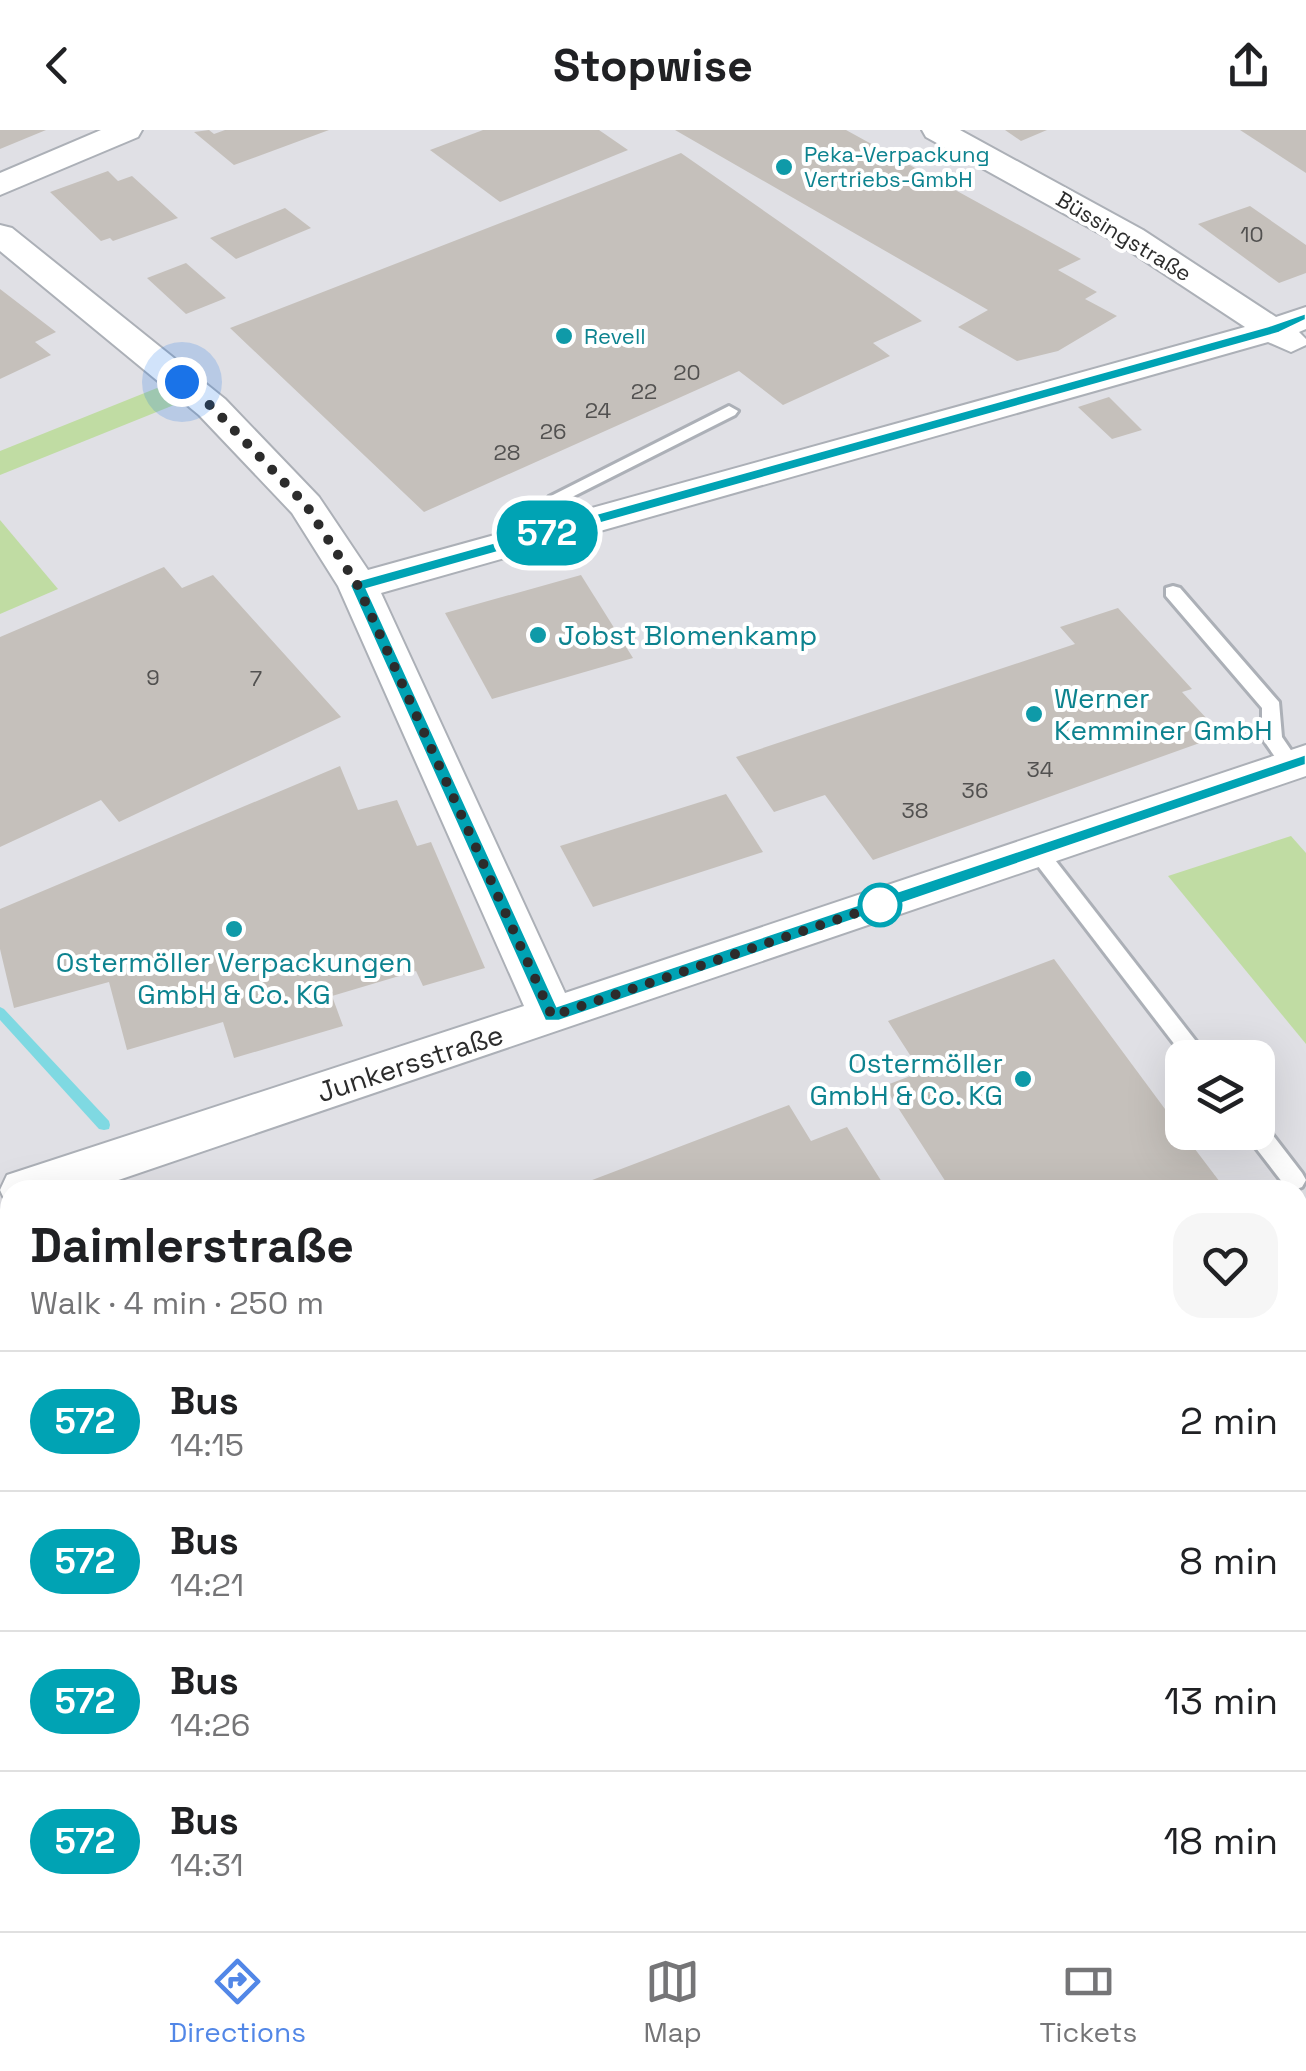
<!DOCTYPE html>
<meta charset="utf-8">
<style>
body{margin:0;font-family:"Space Grotesk",sans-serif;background:#f6f6f6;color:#202124;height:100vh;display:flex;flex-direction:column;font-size:38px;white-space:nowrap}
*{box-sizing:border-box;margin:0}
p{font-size:32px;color:#757577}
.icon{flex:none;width:55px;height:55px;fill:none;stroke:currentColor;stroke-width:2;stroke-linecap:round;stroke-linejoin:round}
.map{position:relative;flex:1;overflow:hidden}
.details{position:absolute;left:0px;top:1050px;width:1308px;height:752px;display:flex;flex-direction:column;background:#fff;border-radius:30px 30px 0 0;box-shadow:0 10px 40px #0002}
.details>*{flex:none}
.badge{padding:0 20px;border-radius:32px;font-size:35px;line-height:65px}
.controls{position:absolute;left:1165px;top:910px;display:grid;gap:20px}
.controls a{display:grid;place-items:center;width:110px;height:110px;border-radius:20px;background:#fff;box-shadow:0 10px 40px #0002;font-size:50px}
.you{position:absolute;width:50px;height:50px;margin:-25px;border:8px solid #fff;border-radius:50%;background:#1a73e8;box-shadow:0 0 0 15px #1a73e833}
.map>.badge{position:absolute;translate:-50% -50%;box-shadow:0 0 0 5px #fff}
.round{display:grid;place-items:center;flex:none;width:105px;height:105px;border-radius:30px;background:#f6f6f6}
.headline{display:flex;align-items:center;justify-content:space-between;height:170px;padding:0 30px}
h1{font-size:48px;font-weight:800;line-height:75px}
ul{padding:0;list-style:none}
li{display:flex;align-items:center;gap:30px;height:140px;padding:0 30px;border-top:2px solid #e0e0e0}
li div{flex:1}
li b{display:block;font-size:38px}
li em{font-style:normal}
li .badge{min-width:110px;font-weight:700;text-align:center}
header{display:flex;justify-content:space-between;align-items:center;height:130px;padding:0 30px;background:#fff;font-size:45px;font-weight:800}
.dock{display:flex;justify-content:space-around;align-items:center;height:140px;border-top:2px solid #e0e0e0;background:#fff;font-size:28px;color:#757577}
.dock a{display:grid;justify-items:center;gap:5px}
.dock .on{color:#5287e7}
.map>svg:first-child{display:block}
</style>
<header><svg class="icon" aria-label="back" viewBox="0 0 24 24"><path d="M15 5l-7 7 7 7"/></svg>Stopwise<svg class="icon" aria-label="share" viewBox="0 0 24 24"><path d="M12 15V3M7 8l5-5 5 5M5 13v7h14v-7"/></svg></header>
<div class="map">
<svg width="1306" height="1801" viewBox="0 0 1306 1801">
<rect width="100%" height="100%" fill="#ece5e0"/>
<path fill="#e0e0e5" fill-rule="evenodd" d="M0,0H1306V1801H0ZM1182,928H1258V1002H1182ZM10,1060H1298V1792H10Z"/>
<g fill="#c0dca3">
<path d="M157,258L174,275L0,345V321Z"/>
<path d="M0,390L58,459L0,484Z"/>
<path d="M1291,706L1306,723V914L1168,746Z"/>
<path d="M1306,1311V1598L1298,1584V1315Z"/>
<path d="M1306,1611V1801H1077L1073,1793L1298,1792V1616Z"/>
</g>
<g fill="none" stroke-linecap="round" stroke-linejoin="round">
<g fill="#7fd9e2" fill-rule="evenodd">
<path d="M0,877L4,879L109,991L110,995L109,999L104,1000L99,999L0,890Z"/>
<path d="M86,1792H102L101,1801H85Z"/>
</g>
</g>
<g fill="#c5c0bb">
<path d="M0,0H46L0,19Z"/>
<path d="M209,0L214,4L225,0H329L234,35L194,2Z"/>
<path d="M483,0H599L628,20L500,72L430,20Z"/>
<path d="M675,0H846L1081,129L1058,140L1097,162L1085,169L1117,186L1058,221L1017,231L958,197L988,180Z"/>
<path d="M1005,0H1047L1021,11Z"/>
<path d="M1240,0H1306V43Z"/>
<path d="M681,23L922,191L873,213L890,226L783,275L739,241L424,382L230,198Z"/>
<path d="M108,41L118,51L132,46L178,88L113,111L110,108L101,111L50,62Z"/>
<path d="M1250,76L1306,115V143L1279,153L1198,94Z"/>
<path d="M285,78L311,98L236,129L210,108Z"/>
<path d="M186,133L226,168L186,184L147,148Z"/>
<path d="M0,159L56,202L35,212L51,225L0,249Z"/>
<path d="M1109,267L1142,300L1112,309L1078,277Z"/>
<path d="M164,437L182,458L213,445L341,587L119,692L101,670L0,717V507Z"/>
<path d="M581,445L633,528L492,569L445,483Z"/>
<path d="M1118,478L1192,559L1182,562L1222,605L873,730L825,665L774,682L736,627L1075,514L1060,497Z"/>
<path d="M340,636L358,680L397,670L417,716L431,712L485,838L423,856L416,841L332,866L343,896L234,928L223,892L127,920L109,852L14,878L0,819V779Z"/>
<path d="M726,664L763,722L593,777L560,716Z"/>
<path d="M1054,829L1182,1002L1226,1060H951L884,956L921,942L888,891Z"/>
<path d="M789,975L811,1011L847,997L887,1060H566Z"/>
<path d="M0,1226H10V1352L2,1389Z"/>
<rect x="0" y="1412" width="10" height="85"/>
<path d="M429,1792H720L703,1801H432Z"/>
</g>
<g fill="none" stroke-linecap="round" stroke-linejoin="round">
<defs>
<g id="lane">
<path d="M729,276L738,281L735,285L570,368L592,388V396H580L549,367Z"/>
<path d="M1173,456L1180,458L1279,572L1282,607L1301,635L1298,640H1284L1262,608V578L1166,466V458Z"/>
<path d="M1038,714L1045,717L1209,928H1185L1031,727L1028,722Z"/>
<path d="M1258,992L1265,995L1302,1043L1306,1050L1302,1057L1294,1060L1286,1057L1249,1009L1246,1002H1258Z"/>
</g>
<g id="street">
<path d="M101,0H142L138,7L0,65V43Z"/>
<path d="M922,0H960L1143,100L1276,187L1306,177V199L1299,202L1306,209V215L1291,222L1268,212L381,463L565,863L1306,615V646L89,1060H10V1076L7,1075L0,1060L7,1045L524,876L338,456L292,383L199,285L0,121V95L12,98L225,269L319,367L368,440L1245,197L1119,114L926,7Z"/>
</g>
</defs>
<use href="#lane" stroke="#acb0b7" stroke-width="6"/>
<use href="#street" stroke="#acb0b7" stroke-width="4"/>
<use href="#lane" fill="#fff" fill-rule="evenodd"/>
<use href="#street" fill="#fff" fill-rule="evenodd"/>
</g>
<path fill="#00a3b4" stroke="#fff" stroke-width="2.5" d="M1306,183V190L1279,203L367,459L557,876L1300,626L1306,624V635L559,891H545L350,456L352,452L1268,196Z"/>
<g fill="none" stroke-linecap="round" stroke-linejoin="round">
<path stroke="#2c2c2c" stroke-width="10" stroke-dasharray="0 18" d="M182,252L212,277L306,375L358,456L552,886L889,772L880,775"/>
</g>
<g fill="#0f9aa8" stroke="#fff" stroke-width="4">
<circle cx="784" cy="37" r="10"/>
<circle cx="564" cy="206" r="10"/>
<circle cx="538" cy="505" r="10"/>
<circle cx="1034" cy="584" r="10"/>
<circle cx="234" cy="799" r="10"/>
<circle cx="1023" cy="949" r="10"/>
</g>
<circle fill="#fff" stroke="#00a3b4" stroke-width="5" cx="880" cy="775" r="20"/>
<g text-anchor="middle" stroke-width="8" stroke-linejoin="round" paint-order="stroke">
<g font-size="22" fill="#0d838f" stroke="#fff" text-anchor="start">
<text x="804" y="32">Peka-Verpackung<tspan x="804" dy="25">Vertriebs-GmbH</tspan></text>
<text x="584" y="214">Revell</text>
</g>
<g font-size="22" fill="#525150">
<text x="1252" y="112">10</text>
<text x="687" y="250">20</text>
<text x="644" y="269">22</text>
<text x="598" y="288">24</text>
<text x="553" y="309">26</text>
<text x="507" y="330">28</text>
<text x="153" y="555">9</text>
<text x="256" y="556">7</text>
<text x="1040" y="647">34</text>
<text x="975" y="668">36</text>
<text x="915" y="688">38</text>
</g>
<g font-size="22" fill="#2c2c2c" stroke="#fff">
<text transform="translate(1124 106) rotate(31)" y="8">Büssingstraße</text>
</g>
<g font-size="28" fill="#0d838f" stroke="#fff" text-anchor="start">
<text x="558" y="515">Jobst Blomenkamp</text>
<text x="1054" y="578">Werner<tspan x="1054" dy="32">Kemminer GmbH</tspan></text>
<text x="234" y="842" text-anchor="middle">Ostermöller Verpackungen<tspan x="234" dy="32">GmbH &amp; Co. KG</tspan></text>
<text x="1003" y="943" text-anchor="end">Ostermöller<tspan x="1003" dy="32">GmbH &amp; Co. KG</tspan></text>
</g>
<g font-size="28" fill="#2c2c2c" stroke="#fff">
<text transform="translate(410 933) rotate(-18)" y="10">Junkersstraße</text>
</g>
</g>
</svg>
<div class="controls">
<a><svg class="icon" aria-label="layers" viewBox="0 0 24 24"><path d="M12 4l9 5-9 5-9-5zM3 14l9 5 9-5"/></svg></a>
</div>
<div class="you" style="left:182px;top:252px"></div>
<b class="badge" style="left:547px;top:403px;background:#00a3b4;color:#fff">572</b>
<section class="details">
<div class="headline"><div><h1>Daimlerstraße</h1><p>Walk · 4 min · 250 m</p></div><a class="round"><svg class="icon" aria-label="heart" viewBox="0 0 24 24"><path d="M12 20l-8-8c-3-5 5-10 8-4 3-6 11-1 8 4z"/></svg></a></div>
<ul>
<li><span class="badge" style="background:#00a3b4;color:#fff">572</span><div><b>Bus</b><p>14:15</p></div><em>2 min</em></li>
<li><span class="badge" style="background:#00a3b4;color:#fff">572</span><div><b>Bus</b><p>14:21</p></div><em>8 min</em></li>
<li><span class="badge" style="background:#00a3b4;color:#fff">572</span><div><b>Bus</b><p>14:26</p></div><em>13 min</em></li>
<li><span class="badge" style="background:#00a3b4;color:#fff">572</span><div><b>Bus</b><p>14:31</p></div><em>18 min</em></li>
</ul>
</section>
</div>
<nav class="dock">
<a class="on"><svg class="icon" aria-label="directions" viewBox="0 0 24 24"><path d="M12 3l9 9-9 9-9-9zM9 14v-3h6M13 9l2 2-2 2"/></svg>Directions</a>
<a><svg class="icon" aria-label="map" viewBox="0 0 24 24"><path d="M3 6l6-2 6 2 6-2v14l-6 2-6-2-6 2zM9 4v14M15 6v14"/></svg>Map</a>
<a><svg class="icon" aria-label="tickets" viewBox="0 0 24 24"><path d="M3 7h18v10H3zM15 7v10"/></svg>Tickets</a>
</nav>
